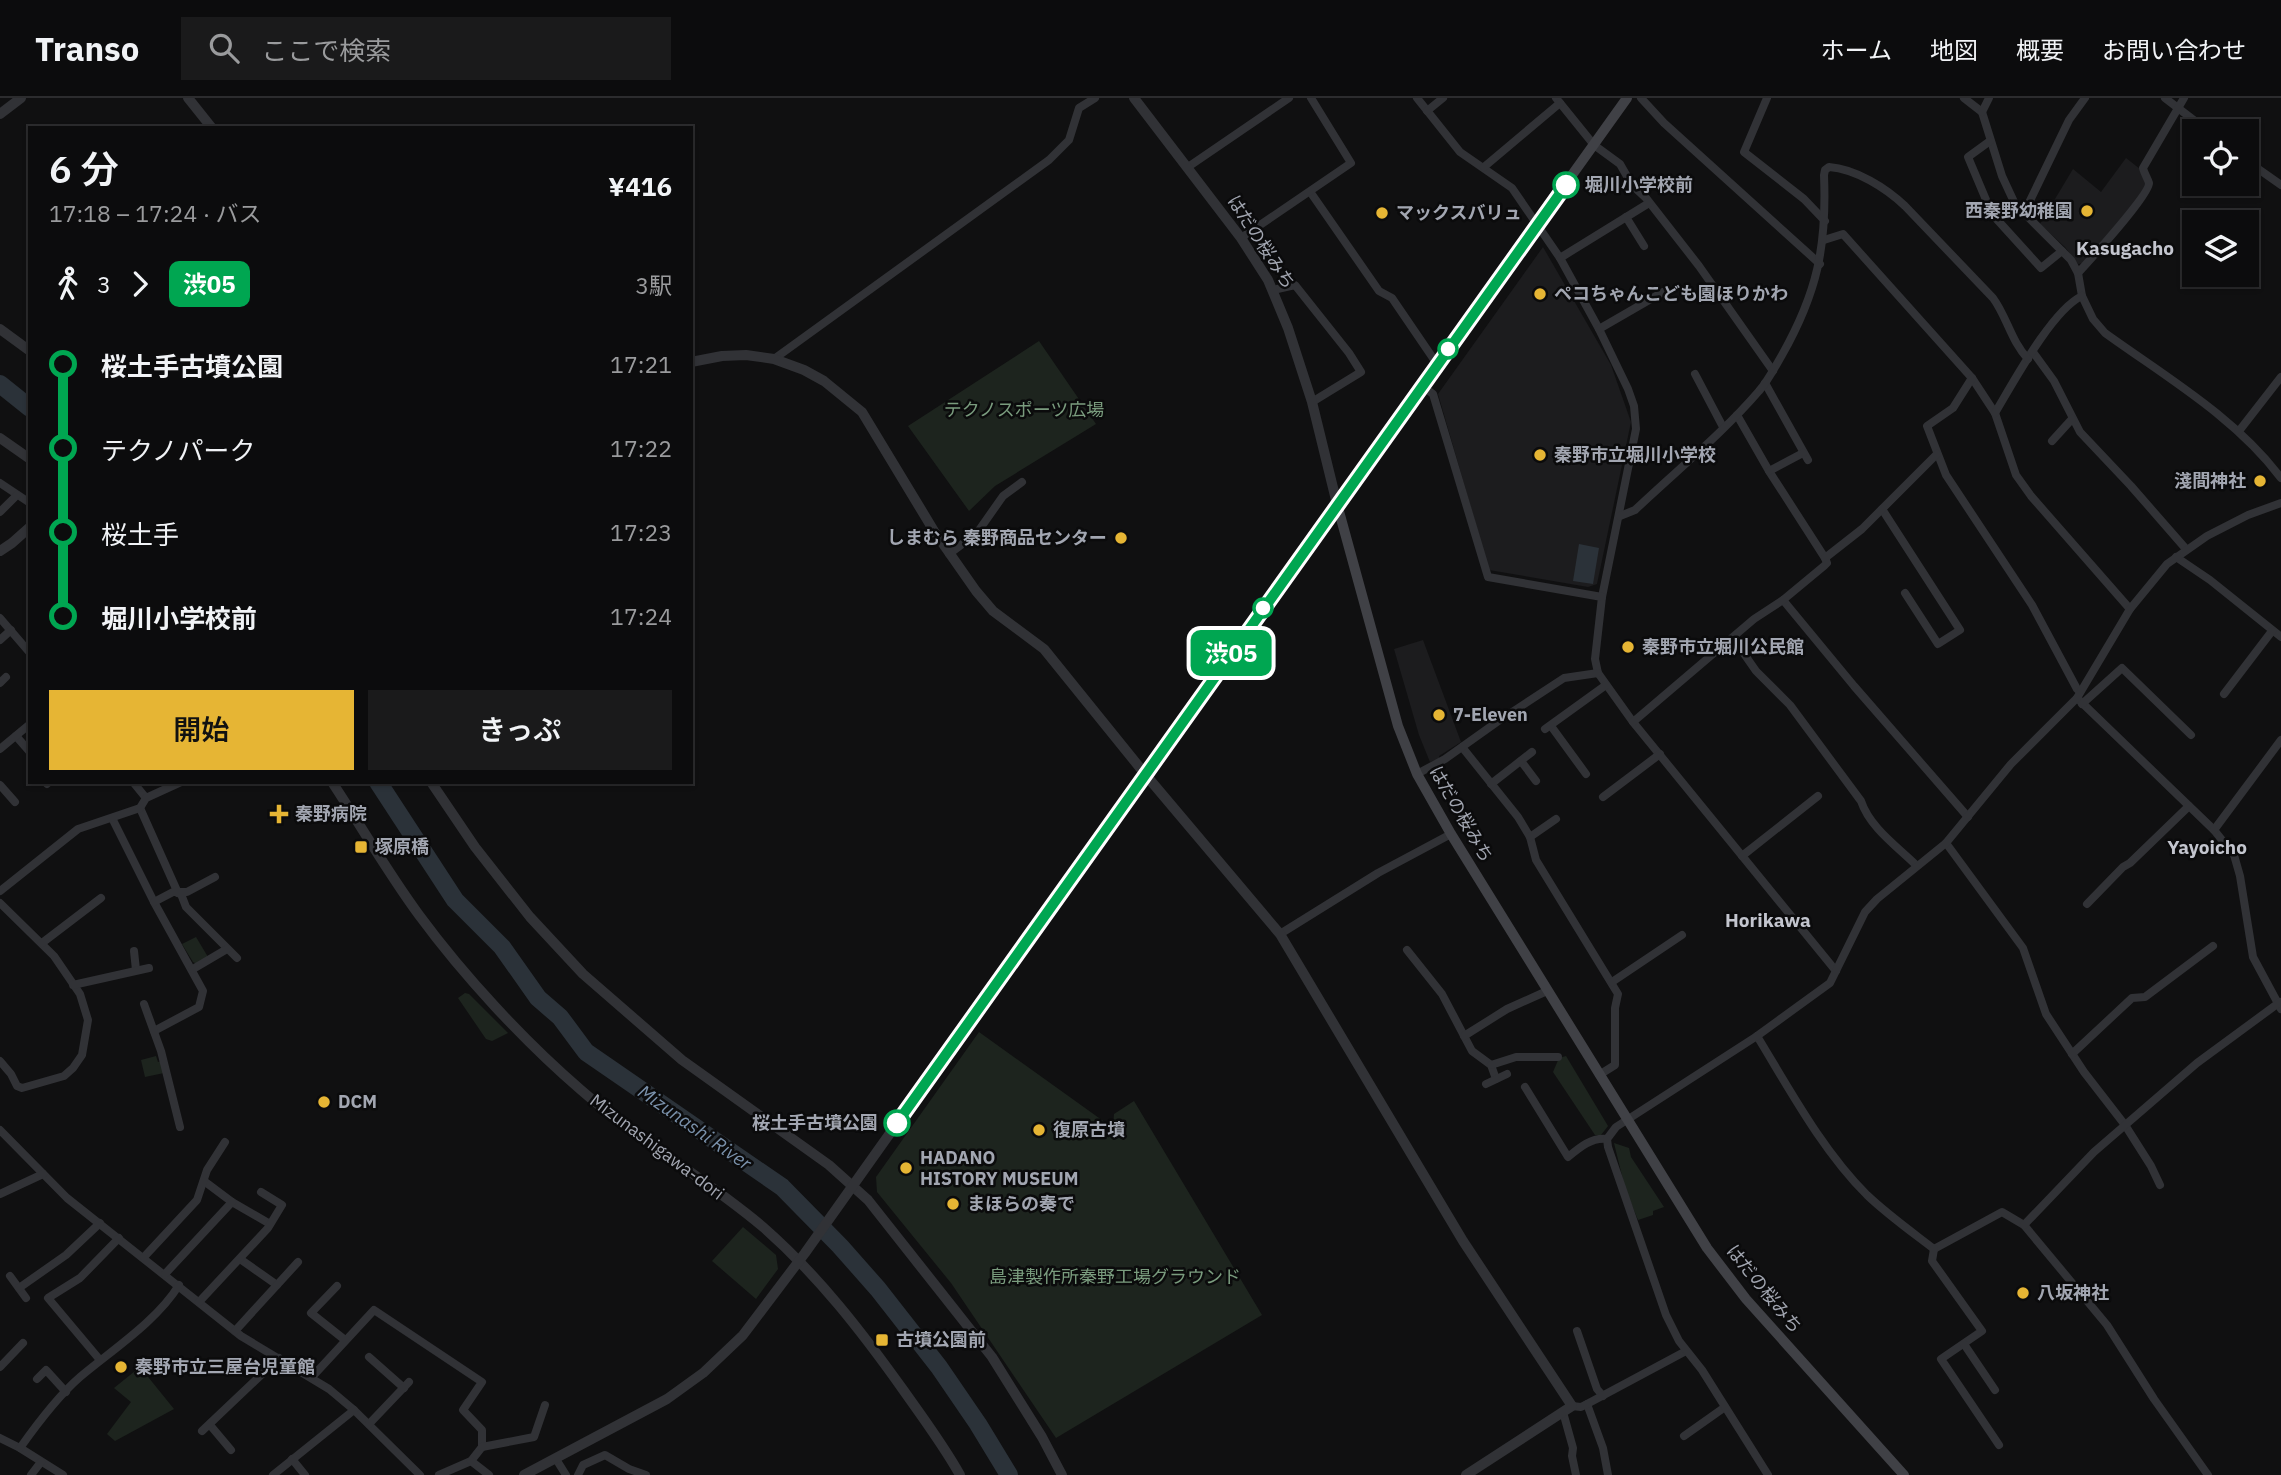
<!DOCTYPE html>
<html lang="ja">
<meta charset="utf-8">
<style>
body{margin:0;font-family:"IBM Plex Sans","Noto Sans JP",sans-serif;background:#1a1a1b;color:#f1f3f6;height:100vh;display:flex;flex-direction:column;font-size:26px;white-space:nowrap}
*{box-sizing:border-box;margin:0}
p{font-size:23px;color:#9a9b9d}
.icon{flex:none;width:38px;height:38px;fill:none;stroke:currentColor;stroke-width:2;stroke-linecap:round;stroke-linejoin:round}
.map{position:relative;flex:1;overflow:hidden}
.panel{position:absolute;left:28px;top:28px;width:665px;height:658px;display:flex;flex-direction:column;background:#0c0c0d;border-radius:0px;box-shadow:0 2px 5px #0004,0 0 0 2px #2c2c2e}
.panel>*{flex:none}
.badge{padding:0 14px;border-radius:10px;font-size:24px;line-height:46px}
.fabs{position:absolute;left:2182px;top:21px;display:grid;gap:14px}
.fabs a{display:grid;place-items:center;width:77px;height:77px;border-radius:0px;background:#0c0c0d;box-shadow:0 2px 5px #0004,0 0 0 2px #2c2c2e;font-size:35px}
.map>.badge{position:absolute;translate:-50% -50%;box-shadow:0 0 0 4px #fff}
.legs{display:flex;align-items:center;gap:10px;height:77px;padding:0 21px;font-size:23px}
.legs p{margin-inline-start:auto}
.overview{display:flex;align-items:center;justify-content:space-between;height:119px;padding:0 21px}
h1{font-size:38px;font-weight:600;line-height:52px}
.primary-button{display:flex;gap:14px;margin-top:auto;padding:14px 21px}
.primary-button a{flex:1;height:80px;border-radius:0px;background:#e6b534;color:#111;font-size:28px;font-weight:600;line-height:80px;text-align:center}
.primary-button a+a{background:#1a1a1b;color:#f1f3f6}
ul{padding:0 21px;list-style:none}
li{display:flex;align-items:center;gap:24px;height:84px;font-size:26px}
li i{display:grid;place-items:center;width:10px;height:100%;margin:0 9px;background:currentColor}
li i::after{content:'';width:18px;height:18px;margin:-9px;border:5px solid;border-radius:50%;background:#0c0c0d}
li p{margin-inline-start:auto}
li:first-child i{background:linear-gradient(#0000 50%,currentColor 0)}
li:last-child i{background:linear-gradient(currentColor 50%,#0000 0)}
header{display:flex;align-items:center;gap:42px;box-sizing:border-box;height:98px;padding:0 35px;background:#0c0c0d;border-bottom:2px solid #2c2c2e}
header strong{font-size:33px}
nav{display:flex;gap:38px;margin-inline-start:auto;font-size:24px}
.search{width:490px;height:63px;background:#1a1a1b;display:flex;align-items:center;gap:18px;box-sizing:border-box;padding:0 24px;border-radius:0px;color:#9a9b9d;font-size:26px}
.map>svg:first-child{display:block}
</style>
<header>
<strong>Transo</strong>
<div class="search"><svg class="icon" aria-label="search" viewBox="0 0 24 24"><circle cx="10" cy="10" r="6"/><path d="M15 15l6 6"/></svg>ここで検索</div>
<nav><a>ホーム</a><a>地図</a><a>概要</a><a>お問い合わせ</a></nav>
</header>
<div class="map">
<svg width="2281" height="1377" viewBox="0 0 2281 1377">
<rect width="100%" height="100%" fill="#101011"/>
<g fill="#1c1c1e">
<path d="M2126,60L2140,71L2147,86L2145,92L2084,165L2078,166L2065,149L2040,126L2073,71L2101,94Z"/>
<path d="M1543,149L1611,267L1631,324L1597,486L1588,489L1489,472L1438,296Z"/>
<path d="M1423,542L1461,644L1439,658V661L1430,664L1419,637L1394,551Z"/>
</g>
<g fill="#1d241e">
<path d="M1039,243L1096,326L995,388L969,413L908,328Z"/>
<path d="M196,839L208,859L197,866L193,864L182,846Z"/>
<path d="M465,895L469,896L508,935L492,943L486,941L458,900Z"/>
<path d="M979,934L1113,1030L1114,1016L1134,1003L1262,1217L1056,1340L951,1185L877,1094L876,1079Z"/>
<path d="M156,958L158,964L161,963L164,975L145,979L141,962Z"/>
<path d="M1566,958L1608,1028L1601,1037H1595L1553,974L1559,960Z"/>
<path d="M1614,1045L1629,1050L1631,1059L1664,1109L1653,1113V1117L1638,1122L1625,1090Z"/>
<path d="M743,1129L776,1157L778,1171L756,1201L712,1163Z"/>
<path d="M140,1269L174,1311L115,1343L107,1336L131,1304L114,1290Z"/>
</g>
<path fill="#2b3239" d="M1579,446L1599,450L1593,486L1573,483Z"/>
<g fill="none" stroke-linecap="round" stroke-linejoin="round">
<g stroke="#2b3239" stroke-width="18">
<path d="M0,286L30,310"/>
<path d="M378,684L455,802L502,849L538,900L560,919L586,954L782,1089L840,1148L878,1191L939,1269L978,1326L1009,1377"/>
</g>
<g stroke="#313236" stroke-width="8">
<path d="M1417,0L1460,54L1512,90L1560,160L1599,231L1628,291L1634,308L1636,331L1602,499L1595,561L1598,575L1633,624L1836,873"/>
<path d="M1556,0L1594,47L1620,66L1632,87L1646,100L1699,168L1773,273"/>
<path d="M1641,0L1664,25L1820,166"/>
<path d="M1767,0L1744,54L1804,101L1825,123"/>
<path d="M1964,0L1982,14L2002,78L2015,106L2071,162L2078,175L2082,198L2093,221L2105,235C2166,279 2235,319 2281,380"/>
<path d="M2165,0L2208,33"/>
<path d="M1427,13L1443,0"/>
<path d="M1982,14L1989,0"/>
<path d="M1990,43L1968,59L1992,116L2041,170L2062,153"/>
<path d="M2247,63L2281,87"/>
<path d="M1188,69L1289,0"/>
<path d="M1484,69L1560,5"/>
<path d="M1311,95L1379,193L1392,200L1437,266"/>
<path d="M2024,115L2069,22L2085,0"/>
<path d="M1992,116L2015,106"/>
<path d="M1626,119L1644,148"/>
<path d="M1241,140L1351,65L1311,0"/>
<path d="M1824,142L1843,136L1972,280L1995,315L2016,377L2031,398L2130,511"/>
<path d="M1560,160L1649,105"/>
<path d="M2078,175C2089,163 2150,96 2149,85C2148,81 2144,75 2143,70L2184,0"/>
<path d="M1273,192L1295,187L1349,255L1361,274L1312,304"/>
<path d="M1599,231L1663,194"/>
<path d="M2033,254L2054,283L2080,334L2131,388L2186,451"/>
<path d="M774,261L1049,62L1069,42L1079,10L1095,0"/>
<path d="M1695,276L1723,329"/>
<path d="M1972,280L1953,310L1927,328L1946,377L2032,507L2077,591L2080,594"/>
<path d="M1765,285L1808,362"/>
<path d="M1422,288L1433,296L1488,479L1602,499"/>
<path d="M1995,315C2013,285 2052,212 2082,198"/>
<path d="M1737,317L1769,373L1825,460"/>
<path d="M2239,333L2281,279"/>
<path d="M2052,343L2072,321"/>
<path d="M1769,373L1803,355"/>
<path d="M0,385L30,405"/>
<path d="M1882,411L1960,532L1938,546L1905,495"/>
<path d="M0,414L17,397"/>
<path d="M1620,418L1635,412C1676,373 1722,336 1759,293C1768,283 1775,269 1782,257C1817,195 1827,149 1824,77L1825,72L1829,69C1856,71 1886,90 1905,108L1993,200C2007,219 2011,243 2028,261"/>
<path d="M949,456L977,435L1003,398L1022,384"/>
<path d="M2176,459L2210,482L2281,539"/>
<path d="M1783,502L1854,588L1968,719"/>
<path d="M0,520L30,555"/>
<path d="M1733,540L1756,573L1790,607L1861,703C1870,730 1898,749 1917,768"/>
<path d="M0,542L11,532"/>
<path d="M0,585L6,579"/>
<path d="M2224,596L2272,533"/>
<path d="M2077,600L2214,732L2234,757L2240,778L2253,859L2281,911"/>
<path d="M2082,606L2122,570L2191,637"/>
<path d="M1633,624L1754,521L1783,502L1824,468L1827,465L1825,460L1862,431L1937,356"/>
<path d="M1551,628L1586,676"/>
<path d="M1545,631L1606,587"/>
<path d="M16,638L30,654"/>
<path d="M1462,649L1518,719L1530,739L1536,762L1618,896L1615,910V967L1599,977"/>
<path d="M0,651L30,626"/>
<path d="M1521,663L1536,683"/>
<path d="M1417,676L1445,661L1497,624L1564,580L1598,575"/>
<path d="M133,684L146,700"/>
<path d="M47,686L49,684"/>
<path d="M1491,686L1532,654"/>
<path d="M0,687L15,704"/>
<path d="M1603,699L1660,656"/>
<path d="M140,710L178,795"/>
<path d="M112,720L154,804L203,893L199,909L154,933"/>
<path d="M2214,732L2281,642"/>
<path d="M1530,739L1556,721"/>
<path d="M1946,745L2023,850L2046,916L2084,974L2125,1027L2151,1068L2160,1087"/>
<path d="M1742,758L1818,698"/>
<path d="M0,793L78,731L140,710L146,700L181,684"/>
<path d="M181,796L186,809L237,860"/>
<path d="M154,804L173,794H187L215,779"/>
<path d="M0,805L54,858L80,896L88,922L82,957L73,970L64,978L22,990L17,988L11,976L0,963"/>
<path d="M2087,806L2123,769L2130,765L2189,708"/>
<path d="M1280,836L1378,775L1451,736"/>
<path d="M42,845L101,800"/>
<path d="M1407,852L1442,896L1472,953L1491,967L1496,981"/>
<path d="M134,853L136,872"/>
<path d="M193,871L227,851"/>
<path d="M1612,884L1682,837"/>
<path d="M73,887L149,870"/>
<path d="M144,906L161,953L180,1029"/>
<path d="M1464,938L1507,911L1547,893"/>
<path d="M1757,938C1790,992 1822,1052 1867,1097C1888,1117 1912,1134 1934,1151L2002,1114L2024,1127L2107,1227L2154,1301L2208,1377"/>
<path d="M2072,956L2132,900L2145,899L2213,848"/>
<path d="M1491,967L1516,959H1558"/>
<path d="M1486,986L1507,976"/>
<path d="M1525,989L1568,1059C1580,1049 1592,1039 1607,1041"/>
<path d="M0,1032L67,1100L241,1238L329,1291L354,1312L420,1377"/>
<path d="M204,1083L232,1104L270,1126"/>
<path d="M0,1096L43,1076"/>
<path d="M2024,1127L2094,1054L2197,965L2280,904"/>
<path d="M1934,1151L1932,1163L1982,1233L1941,1261L1999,1347"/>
<path d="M144,1159L197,1102L207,1072L225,1044"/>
<path d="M240,1161L277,1187"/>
<path d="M165,1176L232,1104"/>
<path d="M10,1178L26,1200"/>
<path d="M337,1188L311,1215L345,1242"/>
<path d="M19,1190L66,1157L100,1125"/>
<path d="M199,1204L268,1130L282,1107L261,1094"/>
<path d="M235,1233L298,1164"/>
<path d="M1577,1233L1597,1291L1603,1298"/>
<path d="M1964,1246L1995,1292"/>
<path d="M369,1259L404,1290"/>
<path d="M100,1262L48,1200L80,1180L119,1140"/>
<path d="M0,1269L23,1245"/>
<path d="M312,1279L374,1212L482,1284L463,1312L482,1332V1349L471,1363L439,1377"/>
<path d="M37,1281L46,1272L66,1294"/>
<path d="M1587,1306L1603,1350L1608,1377"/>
<path d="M1572,1308L1581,1309L1587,1306L1686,1253"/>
<path d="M1563,1314L1573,1350L1572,1358L1576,1377"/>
<path d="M369,1326L409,1284"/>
<path d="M210,1327L231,1352"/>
<path d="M202,1333L279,1260"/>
<path d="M1684,1338L1725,1309"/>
<path d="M0,1340L20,1350L63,1377"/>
<path d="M482,1349L534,1339L545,1307"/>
<path d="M20,1350C37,1326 58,1298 80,1279C112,1252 157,1223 179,1187"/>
<path d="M292,1361L305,1377"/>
<path d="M556,1361L566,1377"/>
<path d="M471,1363L489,1377"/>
<path d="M31,1377L41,1364"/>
<path d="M273,1377L354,1312"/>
<path d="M578,1377L583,1367L605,1357L629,1371L646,1377"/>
<path d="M1768,1377L1702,1272L1679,1243L1666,1217L1608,1049L1607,1041L1616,1029L1757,938L1830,885L1865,814L1877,801L1946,745L2011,666L2077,600L2130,511L2167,466L2207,438L2248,417L2281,405"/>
</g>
<g stroke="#313236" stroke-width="10">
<path d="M188,0L212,30"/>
<path d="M0,16L21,0"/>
<path d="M0,231L30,253"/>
<path d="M691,264L722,258L746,257L774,261L804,272L824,283L862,314L934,433L976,493L993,513L1044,551L1145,676L1280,836L1463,1143L1572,1308L1466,1377"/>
<path d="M0,340L30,361"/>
<path d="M0,453L12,445L30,429"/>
<path d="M332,684C361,728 388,775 419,817C464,878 524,943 581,992C638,1042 705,1080 763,1129C818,1177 862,1234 904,1293C923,1320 944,1348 960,1377"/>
<path d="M431,684L475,749L530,819L583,876L682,962L829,1067L868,1102L992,1259L1042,1339L1062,1377"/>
<path d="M524,1377L667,1301L703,1275L743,1237L805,1155L1337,406L1312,304L1288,230L1268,182L1241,140L1134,0"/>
</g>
<path stroke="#404146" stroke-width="10" d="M1627,0L1337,406L1398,628L1417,676L1451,736L1707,1150L1746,1201L1904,1377"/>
</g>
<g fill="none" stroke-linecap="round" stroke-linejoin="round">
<defs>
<path id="line-1" d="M897,1025L1566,87"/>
</defs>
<use href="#line-1" stroke="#fff" stroke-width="16"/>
<use href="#line-1" stroke="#00a651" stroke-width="10"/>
</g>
<g fill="#fff" stroke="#00a651" stroke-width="3.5">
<circle cx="1566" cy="87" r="12"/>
<circle cx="1448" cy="251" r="9"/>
<circle cx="1263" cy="510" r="9"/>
<circle cx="897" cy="1025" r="12"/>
</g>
<g fill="#e6b534" stroke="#0b0b0c" stroke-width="2.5">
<circle cx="2087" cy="113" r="7"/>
<circle cx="1382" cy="115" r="7"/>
<circle cx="1540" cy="196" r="7"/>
<circle cx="1540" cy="357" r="7"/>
<circle cx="2260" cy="383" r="7"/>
<circle cx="1121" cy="440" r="7"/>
<circle cx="1628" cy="549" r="7"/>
<circle cx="1439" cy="617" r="7"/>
<path d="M275.5 705.5h7v7h7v7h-7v7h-7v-7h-7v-7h7z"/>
<rect x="354" y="742" width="14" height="14" rx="3.5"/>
<circle cx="324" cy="1004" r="7"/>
<circle cx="1039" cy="1032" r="7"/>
<circle cx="906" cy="1070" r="7"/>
<circle cx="953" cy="1106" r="7"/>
<circle cx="2023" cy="1195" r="7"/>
<rect x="875" y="1235" width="14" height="14" rx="3.5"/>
<circle cx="121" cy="1269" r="7"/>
</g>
<g text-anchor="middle" stroke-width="5" stroke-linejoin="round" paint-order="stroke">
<g font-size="18" font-weight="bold" fill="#a2a6b1" stroke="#0b0b0c" text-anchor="start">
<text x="1585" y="93">堀川小学校前</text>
<text x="878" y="1031" text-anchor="end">桜土手古墳公園</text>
</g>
<g font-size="18" font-weight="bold" fill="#a2a6b1" stroke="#0b0b0c" text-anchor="start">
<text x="2073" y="119" text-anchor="end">西秦野幼稚園</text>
<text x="1396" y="121">マックスバリュ</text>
<text x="1554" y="202">ペコちゃんこども園ほりかわ</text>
<text x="1554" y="363">秦野市立堀川小学校</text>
<text x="2246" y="389" text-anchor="end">淺間神社</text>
<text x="1107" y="446" text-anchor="end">しまむら 秦野商品センター</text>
<text x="1642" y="555">秦野市立堀川公民館</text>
<text x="1453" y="623">7-Eleven</text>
<text x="295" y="722">秦野病院</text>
<text x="375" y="755">塚原橋</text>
<text x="338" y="1010">DCM</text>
<text x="1053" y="1038">復原古墳</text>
<text x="920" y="1066">HADANO<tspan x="920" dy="21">HISTORY MUSEUM</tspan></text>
<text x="967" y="1112">まほらの奏で</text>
<text x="2037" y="1201">八坂神社</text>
<text x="896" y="1248">古墳公園前</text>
<text x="135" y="1275">秦野市立三屋台児童館</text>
</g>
<g font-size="18" fill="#a2a6b1" stroke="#0b0b0c">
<text transform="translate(1261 144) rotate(57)" y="6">はだの桜みち</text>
<text transform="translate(1461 716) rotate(60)" y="6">はだの桜みち</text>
<text transform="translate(657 1049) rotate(37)" y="6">Mizunashigawa-dori</text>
<text transform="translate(1764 1191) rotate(51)" y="6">はだの桜みち</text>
</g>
<g font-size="18" fill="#7a9c7e" stroke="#0b0b0c">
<text x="1024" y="318">テクノスポーツ広場</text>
<text x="1115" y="1185">島津製作所秦野工場グラウンド</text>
</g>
<g font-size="19" font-weight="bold" fill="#c3c5ce" stroke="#0b0b0c">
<text x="2125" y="157">Kasugacho</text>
<text x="2207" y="756">Yayoicho</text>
<text x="1768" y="829">Horikawa</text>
</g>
<g font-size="19" font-style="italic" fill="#7a91ab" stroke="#0b0b0c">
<text transform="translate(695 1029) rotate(35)" y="7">Mizunashi River</text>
</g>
</g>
</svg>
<div class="fabs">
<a><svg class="icon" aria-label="locate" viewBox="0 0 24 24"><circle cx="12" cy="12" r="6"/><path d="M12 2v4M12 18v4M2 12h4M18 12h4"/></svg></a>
<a><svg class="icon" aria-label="layers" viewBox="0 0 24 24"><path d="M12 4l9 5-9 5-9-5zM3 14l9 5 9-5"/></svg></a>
</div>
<b class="badge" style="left:1231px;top:555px;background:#00a651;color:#fff">渋05</b>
<section class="panel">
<div class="overview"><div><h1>6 分</h1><p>17:18 – 17:24 · バス</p></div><b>¥416</b></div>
<div class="legs"><svg class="icon" aria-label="walk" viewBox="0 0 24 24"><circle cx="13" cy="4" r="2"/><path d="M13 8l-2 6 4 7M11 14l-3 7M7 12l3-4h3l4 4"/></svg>3<svg class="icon" aria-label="forward" viewBox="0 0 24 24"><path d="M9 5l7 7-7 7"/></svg><b class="badge" style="background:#00a651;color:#fff">渋05</b><p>3駅</p></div>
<ul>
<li><i style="color:#00a651"></i><b>桜土手古墳公園</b><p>17:21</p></li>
<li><i style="color:#00a651"></i><span>テクノパーク</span><p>17:22</p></li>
<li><i style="color:#00a651"></i><span>桜土手</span><p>17:23</p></li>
<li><i style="color:#00a651"></i><b>堀川小学校前</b><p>17:24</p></li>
</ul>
<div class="primary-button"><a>開始</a><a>きっぷ</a></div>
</section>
</div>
